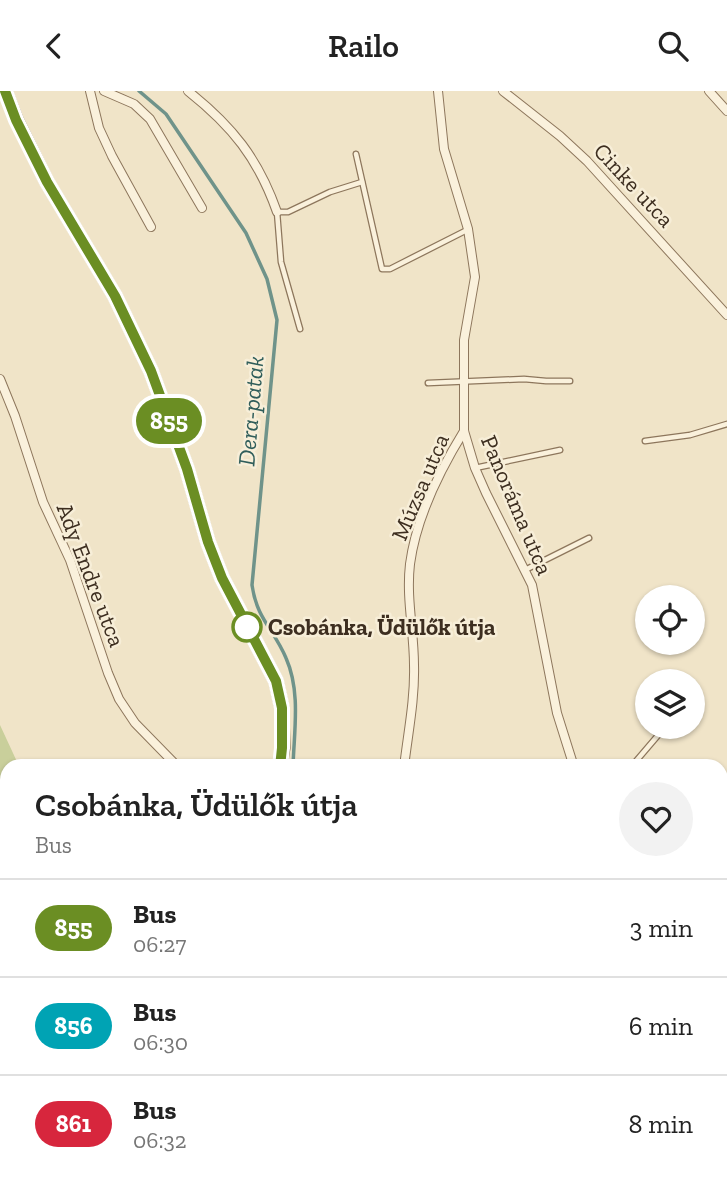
<!DOCTYPE html>
<meta charset="utf-8">
<style>
body{margin:0;font-family:"Zilla Slab",serif;background:#f2f2f2;color:#222;height:100vh;display:flex;flex-direction:column;font-size:26px;white-space:nowrap}
*{box-sizing:border-box;margin:0}
p{font-size:23px;color:#767676}
.icon{flex:none;width:38px;height:38px;fill:none;stroke:currentColor;stroke-width:2;stroke-linecap:round;stroke-linejoin:round}
.map{position:relative;flex:1;overflow:hidden}
.sheet{position:absolute;left:0px;top:668px;width:728px;height:429px;display:flex;flex-direction:column;background:#fff;border-radius:21px 21px 0 0;box-shadow:0 2px 5px #0004}
.sheet>*{flex:none}
.badge{padding:0 14px;border-radius:23px;font-size:24px;line-height:46px}
.fabs{position:absolute;left:635px;top:494px;display:grid;gap:14px}
.fabs a{display:grid;place-items:center;width:70px;height:70px;border-radius:50%;background:#fff;box-shadow:0 2px 5px #0004;font-size:35px}
.map>.badge{position:absolute;translate:-50% -50%;box-shadow:0 0 0 4px #fff}
.round{display:grid;place-items:center;flex:none;width:74px;height:74px;border-radius:37px;background:#f2f2f2}
.headline{display:flex;align-items:center;justify-content:space-between;height:119px;padding:0 35px}
h1{font-size:33px;font-weight:600;line-height:52px}
ul{padding:0;list-style:none}
li{display:flex;align-items:center;gap:21px;height:98px;padding:0 35px;border-top:2px solid #e0e0e0}
li div{flex:1}
li b{display:block;font-size:26px}
li em{font-style:normal}
li .badge{min-width:77px;font-weight:700;text-align:center}
header{display:flex;justify-content:space-between;align-items:center;height:91px;padding:0 35px;background:#fff;font-size:32px;font-weight:600}
.map>svg:first-child{display:block}
</style>
<header><svg class="icon" aria-label="back" viewBox="0 0 24 24"><path d="M15 5l-7 7 7 7"/></svg>Railo<svg class="icon" aria-label="search" viewBox="0 0 24 24"><circle cx="10" cy="10" r="6"/><path d="M15 15l6 6"/></svg></header>
<div class="map">
<svg width="727" height="1097" viewBox="0 0 727 1097">
<rect width="100%" height="100%" fill="#f0e4c8"/>
<g fill="#c9cf9b">
<path d="M0,634L19,675L7,676V1090H205L201,1097H0Z"/>
<path d="M235,1090H316L320,1097H231Z"/>
</g>
<g fill="none" stroke-linecap="round" stroke-linejoin="round">
<g stroke="#6f938a" stroke-width="3.5">
<path d="M139,0L166,23L246,142L267,188L277,229L252,494C257,529 274,538 286,567C301,601 294,640 293,676"/>
<path d="M219,1097L223,1090"/>
</g>
<defs>
<g id="service">
<path d="M356,63L382,178H390L467,139"/>
<path d="M300,238L281,171L277,121H288L330,101L362,91"/>
<path d="M428,292L524,288L546,290H570"/>
<path d="M645,350L690,344L727,333"/>
<path d="M475,377L560,359"/>
<path d="M525,479L589,447"/>
<path d="M631,676L666,635"/>
<path d="M721,713L727,706"/>
</g>
<g id="minor">
<path d="M90,0L99,37L112,65L151,136"/>
<path d="M104,0L134,13L150,28L202,117"/>
<path d="M188,0C232,35 258,67 277,121"/>
<path d="M438,0L444,58L468,138L475,186L464,249V340L475,377L486,402L532,494L557,622L574,676"/>
<path d="M503,0L560,45L587,70L727,224"/>
<path d="M709,0L727,20"/>
<path d="M0,288L15,325L43,411L70,469L108,582L119,608L135,632L178,676"/>
<path d="M404,676C408,642 415,608 414,574C414,540 406,507 410,473C416,428 440,379 464,340"/>
<path d="M721,766L727,765"/>
<path d="M721,969H727"/>
<path d="M427,1095V1090"/>
</g>
<g id="secondary">
<path d="M5,0L16,28L47,91L115,205L151,280L187,378L208,451L222,487L276,590L282,617L283,657L280,676"/>
<path d="M206,1097L210,1090"/>
</g>
</defs>
<use href="#service" stroke="#8d765c" stroke-width="7"/>
<use href="#minor" stroke="#8d765c" stroke-width="10"/>
<use href="#secondary" stroke="#6f573f" stroke-width="15"/>
<use href="#service" stroke="#faf1dc" stroke-width="4.5"/>
<use href="#minor" stroke="#faf1dc" stroke-width="8"/>
<use href="#secondary" stroke="#faf1dc" stroke-width="12"/>
</g>
<g fill="none" stroke-linecap="round" stroke-linejoin="round">
<defs>
<path id="line" d="M5,0L16,29L47,91L115,205L151,280L187,378L208,451L222,487L276,590L282,617V657L280,676"/>
</defs>
<use href="#line" stroke="#fff" stroke-width="16"/>
<use href="#line" stroke="#6b8e23" stroke-width="10"/>
</g>
<circle fill="#fff" stroke="#6b8e23" stroke-width="3.5" cx="247" cy="536" r="14"/>
<g text-anchor="middle" stroke-width="5" stroke-linejoin="round" paint-order="stroke">
<g font-size="23" fill="#3d2e20" stroke="#f7eed8">
<text transform="translate(634 94) rotate(47)" y="8">Cinke utca</text>
<text transform="translate(420 396) rotate(-67)" y="8">Múzsa utca</text>
<text transform="translate(517 414) rotate(67)" y="8">Panoráma utca</text>
<text transform="translate(91 484) rotate(69)" y="8">Ady Endre utca</text>
</g>
<g font-size="23" font-weight="bold" fill="#3d2e20" stroke="#f7eed8" text-anchor="start">
<text x="268" y="544">Csobánka, Üdülők útja</text>
</g>
<g font-size="24" font-style="italic" fill="#2f5d5a" stroke="#f7eed8">
<text transform="translate(251 320) rotate(-85)" y="8">Dera-patak</text>
</g>
</g>
</svg>
<div class="fabs">
<a><svg class="icon" aria-label="locate" viewBox="0 0 24 24"><circle cx="12" cy="12" r="6"/><path d="M12 2v4M12 18v4M2 12h4M18 12h4"/></svg></a>
<a><svg class="icon" aria-label="layers" viewBox="0 0 24 24"><path d="M12 4l9 5-9 5-9-5zM3 14l9 5 9-5"/></svg></a>
</div>
<b class="badge" style="left:169px;top:330px;background:#6b8e23;color:#fff">855</b>
<section class="sheet">
<div class="headline"><div><h1>Csobánka, Üdülők útja</h1><p>Bus</p></div><a class="round"><svg class="icon" aria-label="heart" viewBox="0 0 24 24"><path d="M12 20l-8-8c-3-5 5-10 8-4 3-6 11-1 8 4z"/></svg></a></div>
<ul>
<li><span class="badge" style="background:#6b8e23;color:#fff">855</span><div><b>Bus</b><p>06:27</p></div><em>3 min</em></li>
<li><span class="badge" style="background:#00a3b4;color:#fff">856</span><div><b>Bus</b><p>06:30</p></div><em>6 min</em></li>
<li><span class="badge" style="background:#d7263d;color:#fff">861</span><div><b>Bus</b><p>06:32</p></div><em>8 min</em></li>
</ul>
</section>
</div>
